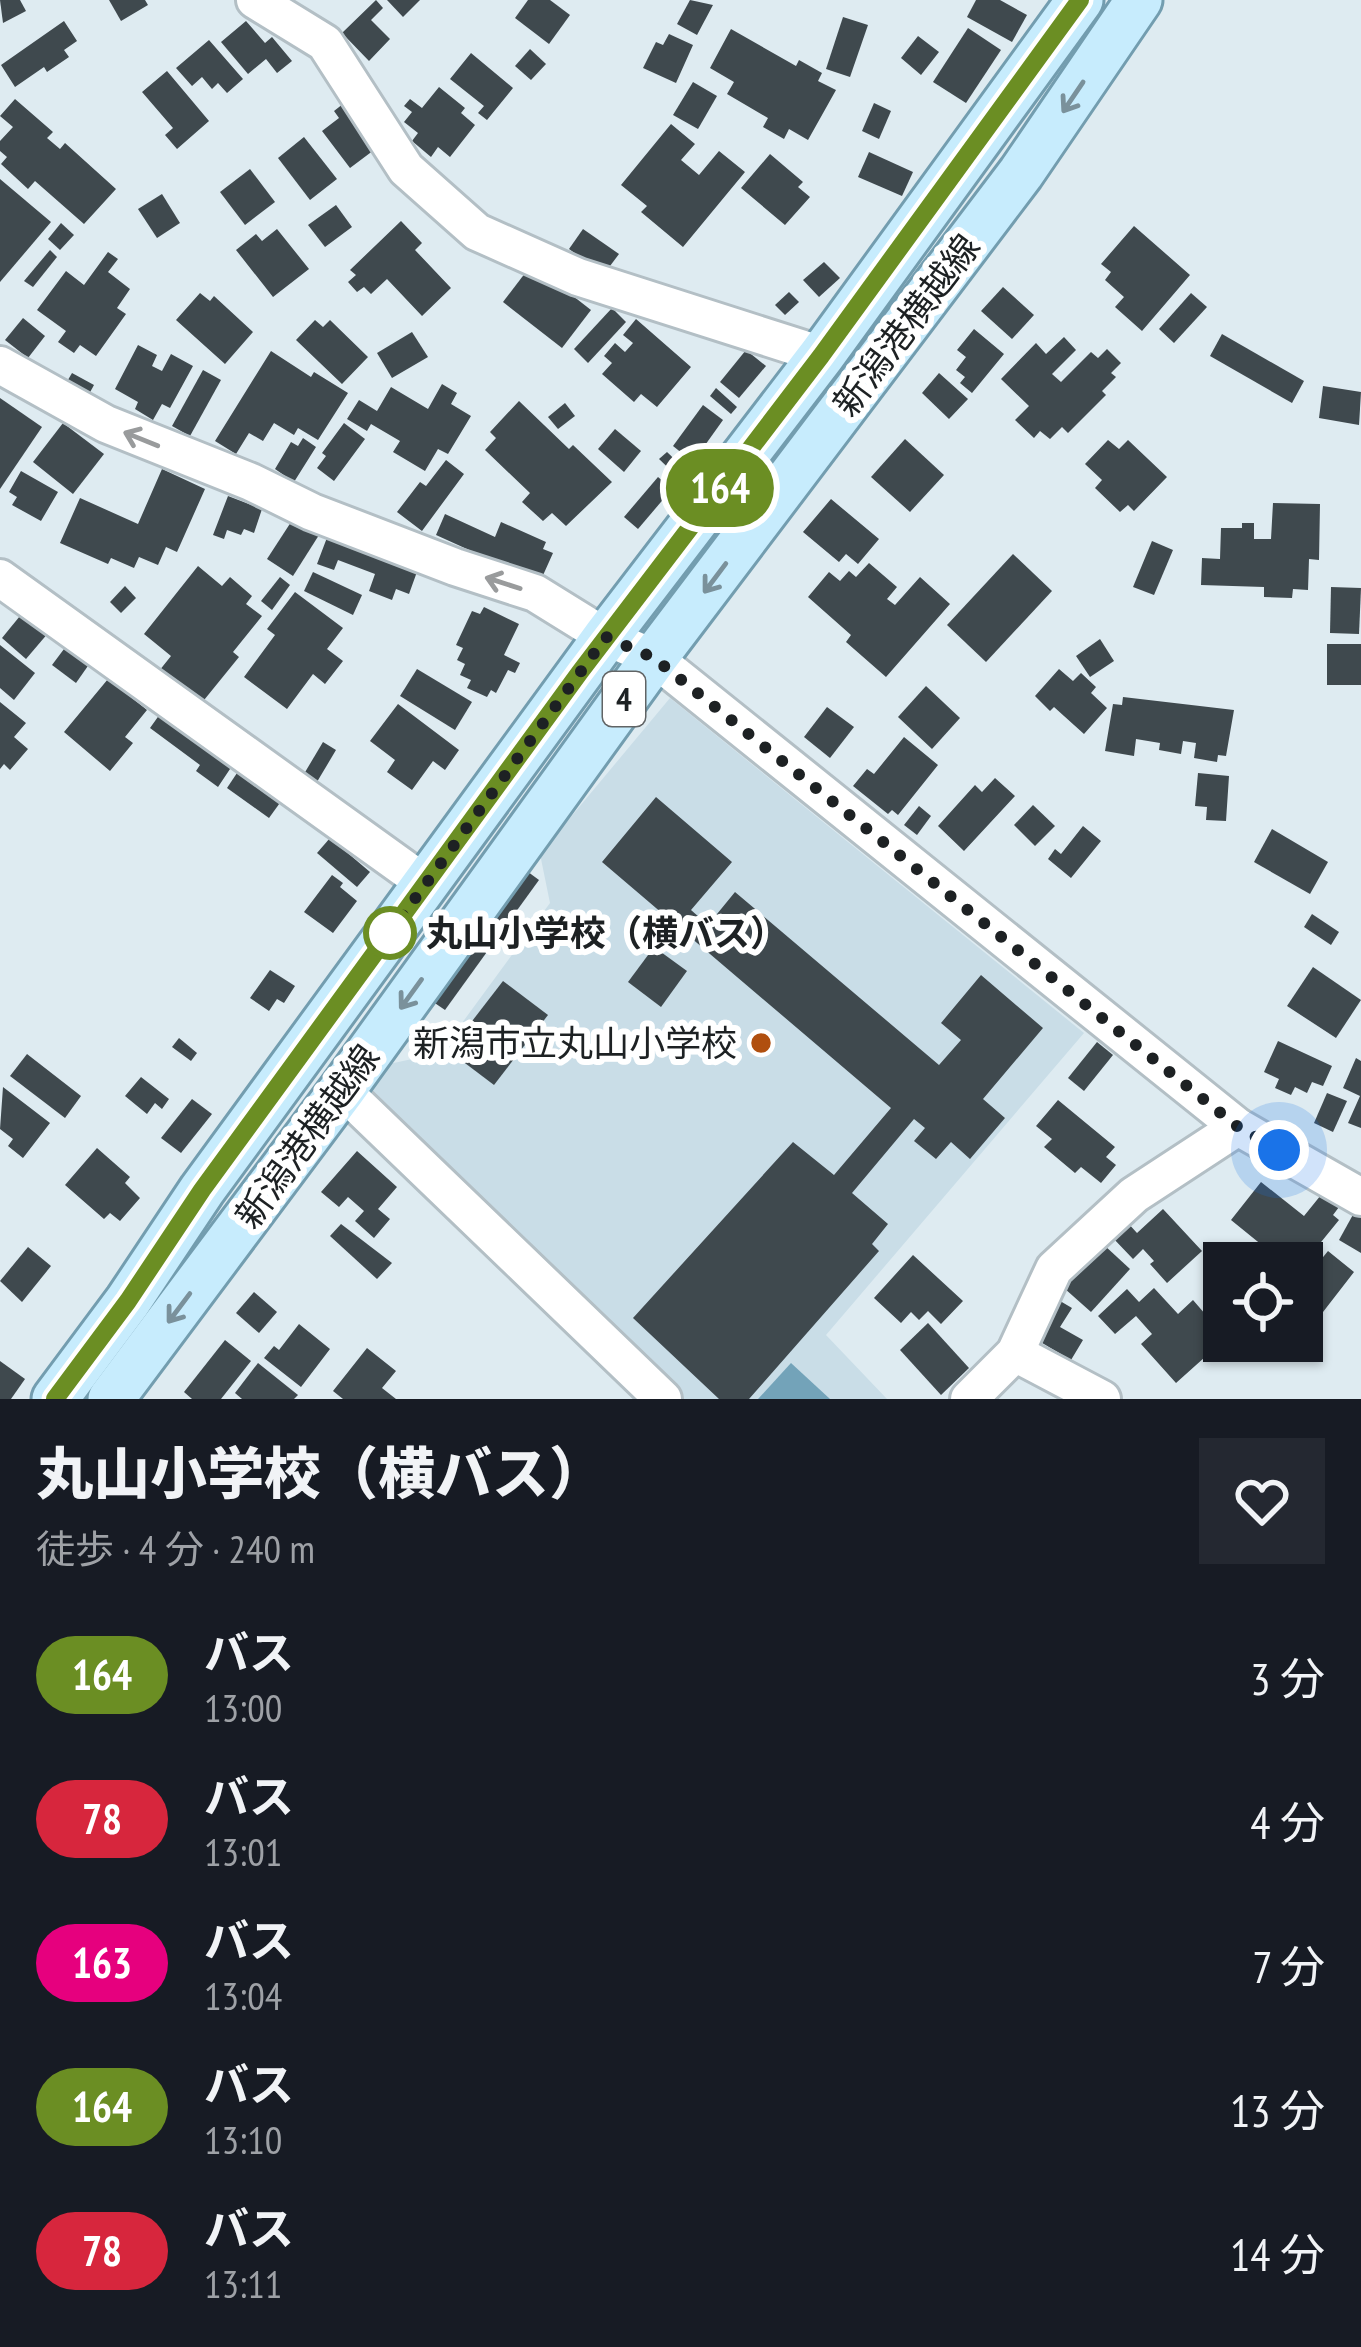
<!DOCTYPE html>
<html lang="ja">
<meta charset="utf-8">
<style>
body{margin:0;font-family:"PT Sans Narrow","Noto Sans JP",sans-serif;background:#242831;color:#f1f3f6;height:100vh;display:flex;flex-direction:column;font-size:45px;white-space:nowrap}
*{box-sizing:border-box;margin:0}
p{font-size:39px;color:#9ea1a6}
.icon{flex:none;width:66px;height:66px;fill:none;stroke:currentColor;stroke-width:2;stroke-linecap:round;stroke-linejoin:round}
.map{position:relative;height:1399px;overflow:hidden}
.panel{display:flex;flex-direction:column;background:#171b24;flex:1}
.panel>*{flex:none}
.badge{padding:0 24px;border-radius:39px;font-size:42px;line-height:78px}
.fabs{position:absolute;left:1203px;top:1242px;display:grid;gap:24px}
.fabs a{display:grid;place-items:center;width:120px;height:120px;border-radius:0px;background:#171b24;box-shadow:0 3px 9px #0004;font-size:60px}
.you{position:absolute;width:60px;height:60px;margin:-30px;border:9px solid #fff;border-radius:50%;background:#1a73e8;box-shadow:0 0 0 18px #1a73e833}
.map>.badge{position:absolute;translate:-50% -50%;box-shadow:0 0 0 6px #fff}
.round{display:grid;place-items:center;flex:none;width:126px;height:126px;border-radius:0px;background:#242831}
.head{display:flex;align-items:center;justify-content:space-between;height:204px;padding:0 36px}
h1{font-size:57px;font-weight:800;line-height:90px}
ul{padding:0;list-style:none}
li{display:flex;align-items:center;gap:36px;height:144px;padding:0 36px}
li div{flex:1}
li b{display:block;font-size:45px}
li em{font-style:normal}
li .badge{min-width:132px;font-weight:700;text-align:center}
.map>svg:first-child{display:block}
</style>
<div class="map">
<svg width="1361" height="1399" viewBox="0 0 1361 1399">
<rect width="100%" height="100%" fill="#deebf1"/>
<path fill="#c9dde7" d="M670,698L1084,1033L826,1335L887,1399H677L375,1110L370,1090L389,1064L440,1053L550,903L540,854Z"/>
<path fill="#73a3b9" d="M791,1363L830,1399H758Z"/>
<g fill="#3f494e">
<path d="M0,0H20L26,11L3,23Z"/>
<path d="M109,0H145L148,5L121,21Z"/>
<path d="M376,0L383,8L371,20L390,39L369,61L342,33Z"/>
<path d="M387,0H420L403,17Z"/>
<path d="M528,0H550L570,15L549,44L515,18Z"/>
<path d="M690,0L713,5L697,35L677,24Z"/>
<path d="M976,0H1000L1027,15L1012,42L967,17Z"/>
<path d="M843,17L868,25L850,77L826,69Z"/>
<path d="M64,21L77,41L64,50L69,57L47,72L44,67L15,87L1,65Z"/>
<path d="M246,21L265,43L272,37L292,61L277,73L266,59L248,74L221,42Z"/>
<path d="M968,28L1001,50L966,103L933,82Z"/>
<path d="M731,29L796,66L799,60L822,73L818,81L836,90L808,140L789,129L784,139L763,127L768,118L727,94L734,82L710,68Z"/>
<path d="M669,34L693,45L676,83L643,68L656,42L663,45Z"/>
<path d="M918,36L939,52L921,75L901,58Z"/>
<path d="M209,40L243,79L227,93L218,83L212,89L202,77L192,86L176,68Z"/>
<path d="M530,49L546,64L531,80L515,66Z"/>
<path d="M471,53L513,88L487,120L478,113L484,106L450,79Z"/>
<path d="M167,71L209,121L177,149L165,135L173,128L142,92Z"/>
<path d="M693,82L717,96L698,129L673,115Z"/>
<path d="M439,87L465,108L461,113L475,125L450,157L438,147L431,157L412,141L418,133L404,122L412,112L404,106L410,99L422,108Z"/>
<path d="M15,99L53,132L47,138L60,149L65,143L116,189L84,224L35,181L28,189L1,164L7,157L0,151V141L13,127L0,116Z"/>
<path d="M348,100L365,122L357,129L374,150L350,168L322,131L339,118L334,111Z"/>
<path d="M874,103L891,111L879,139L862,131Z"/>
<path d="M671,124L695,144L681,160L699,175L719,151L745,172L683,247L641,212L647,206L621,185Z"/>
<path d="M304,137L337,179L310,200L278,158Z"/>
<path d="M869,152L913,172L902,196L858,177Z"/>
<path d="M770,154L803,182L798,187L810,197L785,225L741,188Z"/>
<path d="M250,169L275,202L245,225L220,192Z"/>
<path d="M0,179L51,222L0,282Z"/>
<path d="M162,194L180,223L157,238L138,209Z"/>
<path d="M336,205L352,227L325,247L308,225Z"/>
<path d="M401,221L422,243L415,250L451,288L422,316L387,279L371,294L364,287L357,292L348,282L356,275L350,270Z"/>
<path d="M61,223L74,235L60,250L48,239Z"/>
<path d="M1134,226L1190,275L1142,331L1115,307L1124,297L1105,280L1111,272L1101,264Z"/>
<path d="M277,229L309,269L273,297L236,250L256,234L262,241Z"/>
<path d="M583,229L619,254L604,274L569,249Z"/>
<path d="M50,250L57,257L33,287L24,281Z"/>
<path d="M108,252L118,259L108,272L130,289L117,308L126,314L96,356L80,345L74,353L58,342L66,331L37,310L66,271L84,285Z"/>
<path d="M824,262L840,278L819,297L803,280Z"/>
<path d="M532,264L591,310L562,348L503,302Z"/>
<path d="M1003,287L1034,315L1012,339L981,311Z"/>
<path d="M789,292L799,302L785,315L775,305Z"/>
<path d="M200,293L210,301L214,296L253,332L225,364L176,320Z"/>
<path d="M1191,293L1207,307L1174,343L1159,329Z"/>
<path d="M612,308L626,322L588,363L574,349Z"/>
<path d="M23,318L45,336L28,358L5,340Z"/>
<path d="M636,319L691,367L657,407L641,394L634,402L602,374L612,363L604,356L615,343L625,352L633,343L623,335Z"/>
<path d="M315,320L323,327L330,320L368,357L342,384L296,340Z"/>
<path d="M974,329L1004,354L972,393L960,383L965,377L956,370L966,357L957,350Z"/>
<path d="M412,332L428,357L392,378L377,353Z"/>
<path d="M1222,334L1304,381L1292,403L1210,356Z"/>
<path d="M1064,337L1076,350L1052,374L1061,382L1091,352L1098,358L1107,349L1121,363L1111,373L1116,377L1102,391L1106,395L1068,433L1062,427L1050,439L1040,431L1034,438L1015,420L1029,406L1001,379L1036,343L1046,354Z"/>
<path d="M138,345L157,355L152,366L162,371L171,354L193,366L170,408L162,404L153,420L135,409L138,402L115,389Z"/>
<path d="M746,350L766,366L739,398L720,382Z"/>
<path d="M271,351L311,377L314,372L348,393L318,440L298,428L294,435L274,423L263,441L249,433L236,454L215,441Z"/>
<path d="M203,370L221,380L190,436L172,426Z"/>
<path d="M72,373L94,385L88,396L65,385Z"/>
<path d="M939,373L968,399L949,419L922,393Z"/>
<path d="M442,384L457,393L451,404L471,416L448,454L438,449L425,471L393,452L400,441L371,424L367,431L347,419L359,400L377,411L391,387L428,409Z"/>
<path d="M1323,386L1361,392L1359,425L1319,418Z"/>
<path d="M716,388L737,407L731,414L710,396Z"/>
<path d="M0,398L42,427L0,489Z"/>
<path d="M519,401L569,449L573,445L612,482L566,526L552,513L543,521L522,502L530,493L485,450L496,438L490,432Z"/>
<path d="M565,403L575,416L558,429L548,417Z"/>
<path d="M703,405L723,420L693,462L673,446Z"/>
<path d="M63,423L104,454L73,494L33,462Z"/>
<path d="M344,423L365,439L334,481L317,468L326,456L322,453Z"/>
<path d="M615,429L641,451L624,472L598,449Z"/>
<path d="M303,438L316,447L294,482L275,469L291,442L298,446Z"/>
<path d="M905,439L944,475L910,512L871,477Z"/>
<path d="M1108,440L1119,449L1128,440L1167,477L1134,511L1128,505L1120,512L1095,488L1102,480L1085,464Z"/>
<path d="M667,452L687,471L680,479L659,459Z"/>
<path d="M446,460L464,474L422,531L397,512L420,482L426,486Z"/>
<path d="M162,469L205,489L177,552L166,547L158,565L139,557L134,568L111,558L108,564L60,543L80,498L138,524Z"/>
<path d="M21,471L58,492L41,521L12,505L17,497L9,492Z"/>
<path d="M658,477L672,489L638,529L624,517Z"/>
<path d="M228,496L262,509L254,533L244,529L241,535L227,530L224,539L213,535Z"/>
<path d="M831,499L879,539L858,564L846,554L839,562L803,532Z"/>
<path d="M1273,503L1320,504L1319,560L1309,559L1308,590L1293,589L1292,598L1264,597V587L1201,585L1202,558L1220,559L1221,528H1242V523H1254V539H1271Z"/>
<path d="M445,514L495,537L501,522L546,542L543,549L553,553L540,582L436,535Z"/>
<path d="M293,519L319,535L293,576L267,559Z"/>
<path d="M328,535L418,569L409,594L396,589L392,600L369,591L375,574L338,560L334,570L317,564Z"/>
<path d="M1152,541L1173,550L1154,595L1133,587Z"/>
<path d="M1013,554L1052,591L986,662L947,625Z"/>
<path d="M869,563L897,587L887,599L895,605L920,577L950,604L886,677L846,642L851,635L808,597L829,572L840,581L849,571L856,577Z"/>
<path d="M198,566L222,586L230,577L252,596L246,604L262,616L233,652L239,657L200,705L159,671L171,656L144,634Z"/>
<path d="M313,572L362,595L353,615L304,591Z"/>
<path d="M280,577L290,585L272,610L261,601Z"/>
<path d="M125,586L136,598L121,613L110,602Z"/>
<path d="M1331,587L1361,588L1359,634L1330,633Z"/>
<path d="M295,592L343,628L327,649L343,661L325,684L313,674L287,709L244,677L275,635L267,629Z"/>
<path d="M484,607L519,624L504,655L520,663L515,673L508,670L496,693L491,690L487,697L467,688L471,680L460,675L465,664L457,660L463,648L456,645L472,611L480,614Z"/>
<path d="M24,611L49,632L26,659L2,638Z"/>
<path d="M1100,639L1114,661L1090,677L1076,656Z"/>
<rect x="1327" y="644" width="34" height="41"/>
<path d="M0,645L35,673L14,700L0,688Z"/>
<path d="M67,645L90,663L76,683L52,665Z"/>
<path d="M417,669L472,702L455,730L400,696Z"/>
<path d="M1059,669L1073,681L1081,673L1096,687L1091,693L1107,708L1084,734L1054,707L1050,711L1035,696Z"/>
<path d="M108,679L147,710L125,737L133,743L110,771L64,732Z"/>
<path d="M926,686L960,718L932,749L898,717Z"/>
<path d="M1123,697L1234,710L1226,756L1218,755L1217,762L1194,758L1196,743L1183,741L1181,754L1159,750L1160,743L1136,739L1134,756L1105,751L1113,704L1122,705Z"/>
<path d="M0,702L26,723L14,737L28,749L10,770L4,764L0,769Z"/>
<path d="M398,704L459,750L445,770L433,761L412,790L387,772L395,760L370,741Z"/>
<path d="M827,707L854,727L830,758L804,737Z"/>
<path d="M160,714L232,766L218,787L196,771L200,765L150,728Z"/>
<path d="M904,737L938,765L898,815L892,810L888,814L853,786L867,769L874,774Z"/>
<path d="M323,742L336,750L311,792L298,784Z"/>
<path d="M239,770L282,800L269,818L227,788Z"/>
<path d="M1198,773L1229,776L1226,821L1206,820L1207,807L1195,806Z"/>
<path d="M995,778L1015,796L964,851L938,826L975,785L982,792Z"/>
<path d="M656,797L732,862L691,910L708,925L735,892L939,1065L961,1040L941,1023L981,975L1043,1028L983,1099L1005,1118L970,1159L951,1142L936,1159L914,1141L925,1128L914,1119L852,1193L888,1224L872,1244L879,1251L749,1399H719L633,1318L793,1142L834,1175L891,1108L602,862Z"/>
<path d="M1033,805L1055,826L1035,846L1014,825Z"/>
<path d="M919,806L931,816L917,835L904,825Z"/>
<path d="M1083,826L1101,841L1071,878L1048,859L1055,849L1061,854Z"/>
<path d="M1272,829L1328,862L1310,894L1254,862Z"/>
<path d="M330,838L370,872L357,887L317,853Z"/>
<path d="M520,866L539,880L445,1010L426,997Z"/>
<path d="M332,875L343,883L340,887L357,901L333,933L304,912Z"/>
<path d="M1312,914L1339,932L1331,945L1304,927Z"/>
<path d="M654,947L687,971L661,1007L628,982Z"/>
<path d="M1313,967L1361,1000L1336,1038L1287,1006Z"/>
<path d="M270,970L295,986L284,1003L277,999L269,1011L250,998Z"/>
<path d="M503,981L548,1015L494,1085L449,1051Z"/>
<path d="M179,1038L197,1053L191,1061L172,1047Z"/>
<path d="M1278,1041L1332,1066L1323,1086L1312,1082L1307,1093L1295,1087L1291,1095L1275,1088L1279,1079L1264,1072Z"/>
<path d="M1097,1042L1113,1055L1084,1091L1068,1078Z"/>
<path d="M27,1054L81,1096L65,1118L10,1076Z"/>
<path d="M1356,1058L1361,1061V1128L1348,1123L1360,1096L1343,1088Z"/>
<path d="M141,1077L169,1099L162,1109L155,1103L147,1114L125,1096Z"/>
<path d="M3,1087L50,1123L23,1158L8,1146L13,1139L0,1129Z"/>
<path d="M1327,1093L1347,1101L1333,1132L1314,1123Z"/>
<path d="M192,1099L212,1114L181,1153L161,1138Z"/>
<path d="M1058,1100L1115,1147L1106,1157L1116,1165L1101,1183L1081,1167L1075,1173L1044,1147L1052,1139L1036,1126Z"/>
<path d="M97,1148L130,1177L125,1183L140,1198L120,1221L110,1213L104,1219L65,1185Z"/>
<path d="M357,1151L397,1187L378,1209L390,1219L374,1238L355,1221L364,1211L348,1197L339,1207L321,1192Z"/>
<path d="M1261,1182L1304,1216L1325,1190L1342,1203L1333,1215L1339,1220L1304,1263H1284L1231,1220Z"/>
<path d="M1163,1209L1202,1251L1167,1283L1150,1264L1154,1261L1143,1249L1133,1259L1112,1237L1127,1222L1137,1233Z"/>
<path d="M1355,1211L1361,1215V1253L1339,1240Z"/>
<path d="M341,1224L392,1263L377,1279L330,1236Z"/>
<path d="M1104,1245L1130,1269L1091,1312L1064,1288Z"/>
<path d="M28,1247L51,1266L22,1302L0,1281Z"/>
<path d="M1328,1251L1354,1272L1323,1312L1310,1302L1302,1313V1283Z"/>
<path d="M913,1255L963,1301L941,1324L928,1311L919,1320L911,1312L901,1323L874,1298Z"/>
<path d="M1154,1288L1178,1314L1193,1300L1224,1336V1340L1176,1383L1141,1344L1152,1334L1136,1316L1115,1334L1098,1316L1127,1289L1139,1302Z"/>
<path d="M254,1292L277,1312L259,1333L236,1313Z"/>
<path d="M1055,1298L1072,1308L1060,1327L1083,1340L1071,1360L1032,1337Z"/>
<path d="M928,1323L969,1368L941,1395L900,1350Z"/>
<path d="M299,1324L330,1349L301,1387L264,1358L274,1346L279,1350Z"/>
<path d="M225,1340L251,1361L221,1399H192L184,1392Z"/>
<path d="M367,1348L396,1371L382,1388L396,1399H343L333,1391Z"/>
<path d="M0,1361L25,1379L11,1399H0Z"/>
<path d="M258,1363L298,1395L294,1399H242L235,1393Z"/>
</g>
<g fill="none" stroke-linecap="round" stroke-linejoin="round">
<defs>
<g id="minor">
<path d="M255,0L325,43L406,169L477,232L578,277L822,355"/>
<path d="M0,365L106,424L251,482L312,512L455,567L535,593L606,637L654,658L1238,1127L1361,1197"/>
<path d="M0,578L426,884"/>
<path d="M342,1090L663,1399"/>
<path d="M1015,1353L1102,1399"/>
<path d="M969,1399L1015,1353L1054,1269L1134,1195L1238,1127"/>
</g>
<g id="major">
<path d="M55,1399L128,1301L202,1190L606,637L822,355L1080,0"/>
<path d="M111,1399L342,1090L654,658L1021,173L1139,0"/>
</g>
</defs>
<use href="#minor" stroke="#b3bfc5" stroke-width="42"/>
<use href="#major" stroke="#739daf" stroke-width="51"/>
<use href="#minor" stroke="#fff" stroke-width="36"/>
<use href="#major" stroke="#c7ecfd" stroke-width="45"/>
</g>
<defs><path id="oneway-shaft" d="M-6 0H5M1.5-3L5.5 0L1.5 3" fill="none" stroke-width="1.6" stroke-linecap="round" stroke-linejoin="round" transform="scale(3)"/></defs>
<g stroke="#7a919b">
<use href="#oneway-shaft" transform="translate(1073 97) rotate(124)"/>
<use href="#oneway-shaft" transform="translate(715 578) rotate(127)"/>
<use href="#oneway-shaft" transform="translate(411 994) rotate(126)"/>
<use href="#oneway-shaft" transform="translate(179 1308) rotate(127)"/>
</g>
<g stroke="#999b9c">
<use href="#oneway-shaft" transform="translate(141 439) rotate(-158)"/>
<use href="#oneway-shaft" transform="translate(503 583) rotate(-162)"/>
</g>
<g fill="none" stroke-linecap="round" stroke-linejoin="round">
<defs>
<path id="line" d="M55,1399L128,1301L202,1190L580,672L821,356L1080,0"/>
</defs>
<use href="#line" stroke="#fff" stroke-width="27"/>
<use href="#line" stroke="#6b8e23" stroke-width="18"/>
<path stroke="#1d2123" stroke-width="12" stroke-dasharray="0 21.6" d="M390,933L606,637L654,658L1238,1127L1279,1150"/>
</g>
<circle fill="#fff" stroke="#6b8e23" stroke-width="6" cx="390" cy="933" r="24"/>
<circle fill="#b04f0f" stroke="#fff" stroke-width="4.5" cx="761" cy="1043" r="12"/>
<g text-anchor="middle" stroke-width="12" stroke-linejoin="round" paint-order="stroke">
<rect fill="#fff" stroke="#616465" stroke-width="3" x="603" y="672" width="42" height="54" rx="9"/>
<g font-size="33" font-weight="bold" fill="#1d2123">
<text x="624" y="711">4</text>
</g>
<g font-size="36" fill="#1d2123" stroke="#fff">
<text transform="translate(906 325) rotate(-53)" y="13">新潟港横越線</text>
<text transform="translate(307 1136) rotate(-54)" y="13">新潟港横越線</text>
</g>
<g font-size="36" font-weight="bold" fill="#1d2123" stroke="#fff" text-anchor="start">
<text x="426" y="946">丸山小学校（横バス）</text>
</g>
<g font-size="36" fill="#1d2123" stroke="#fff" text-anchor="end">
<text x="737" y="1056">新潟市立丸山小学校</text>
</g>
</g>
</svg>
<div class="fabs">
<a><svg class="icon" aria-label="locate" viewBox="0 0 24 24"><circle cx="12" cy="12" r="6"/><path d="M12 2v4M12 18v4M2 12h4M18 12h4"/></svg></a>
</div>
<div class="you" style="left:1279px;top:1150px"></div>
<b class="badge" style="left:720px;top:488px;background:#6b8e23;color:#fff">164</b>
</div>
<section class="panel">
<div class="head"><div><h1>丸山小学校（横バス）</h1><p>徒歩 · 4 分 · 240 m</p></div><a class="round"><svg class="icon" aria-label="heart" viewBox="0 0 24 24"><path d="M12 20l-8-8c-3-5 5-10 8-4 3-6 11-1 8 4z"/></svg></a></div>
<ul>
<li><span class="badge" style="background:#6b8e23;color:#fff">164</span><div><b>バス</b><p>13:00</p></div><em>3 分</em></li>
<li><span class="badge" style="background:#d7263d;color:#fff">78</span><div><b>バス</b><p>13:01</p></div><em>4 分</em></li>
<li><span class="badge" style="background:#e6007e;color:#fff">163</span><div><b>バス</b><p>13:04</p></div><em>7 分</em></li>
<li><span class="badge" style="background:#6b8e23;color:#fff">164</span><div><b>バス</b><p>13:10</p></div><em>13 分</em></li>
<li><span class="badge" style="background:#d7263d;color:#fff">78</span><div><b>バス</b><p>13:11</p></div><em>14 分</em></li>
</ul>
</section>
